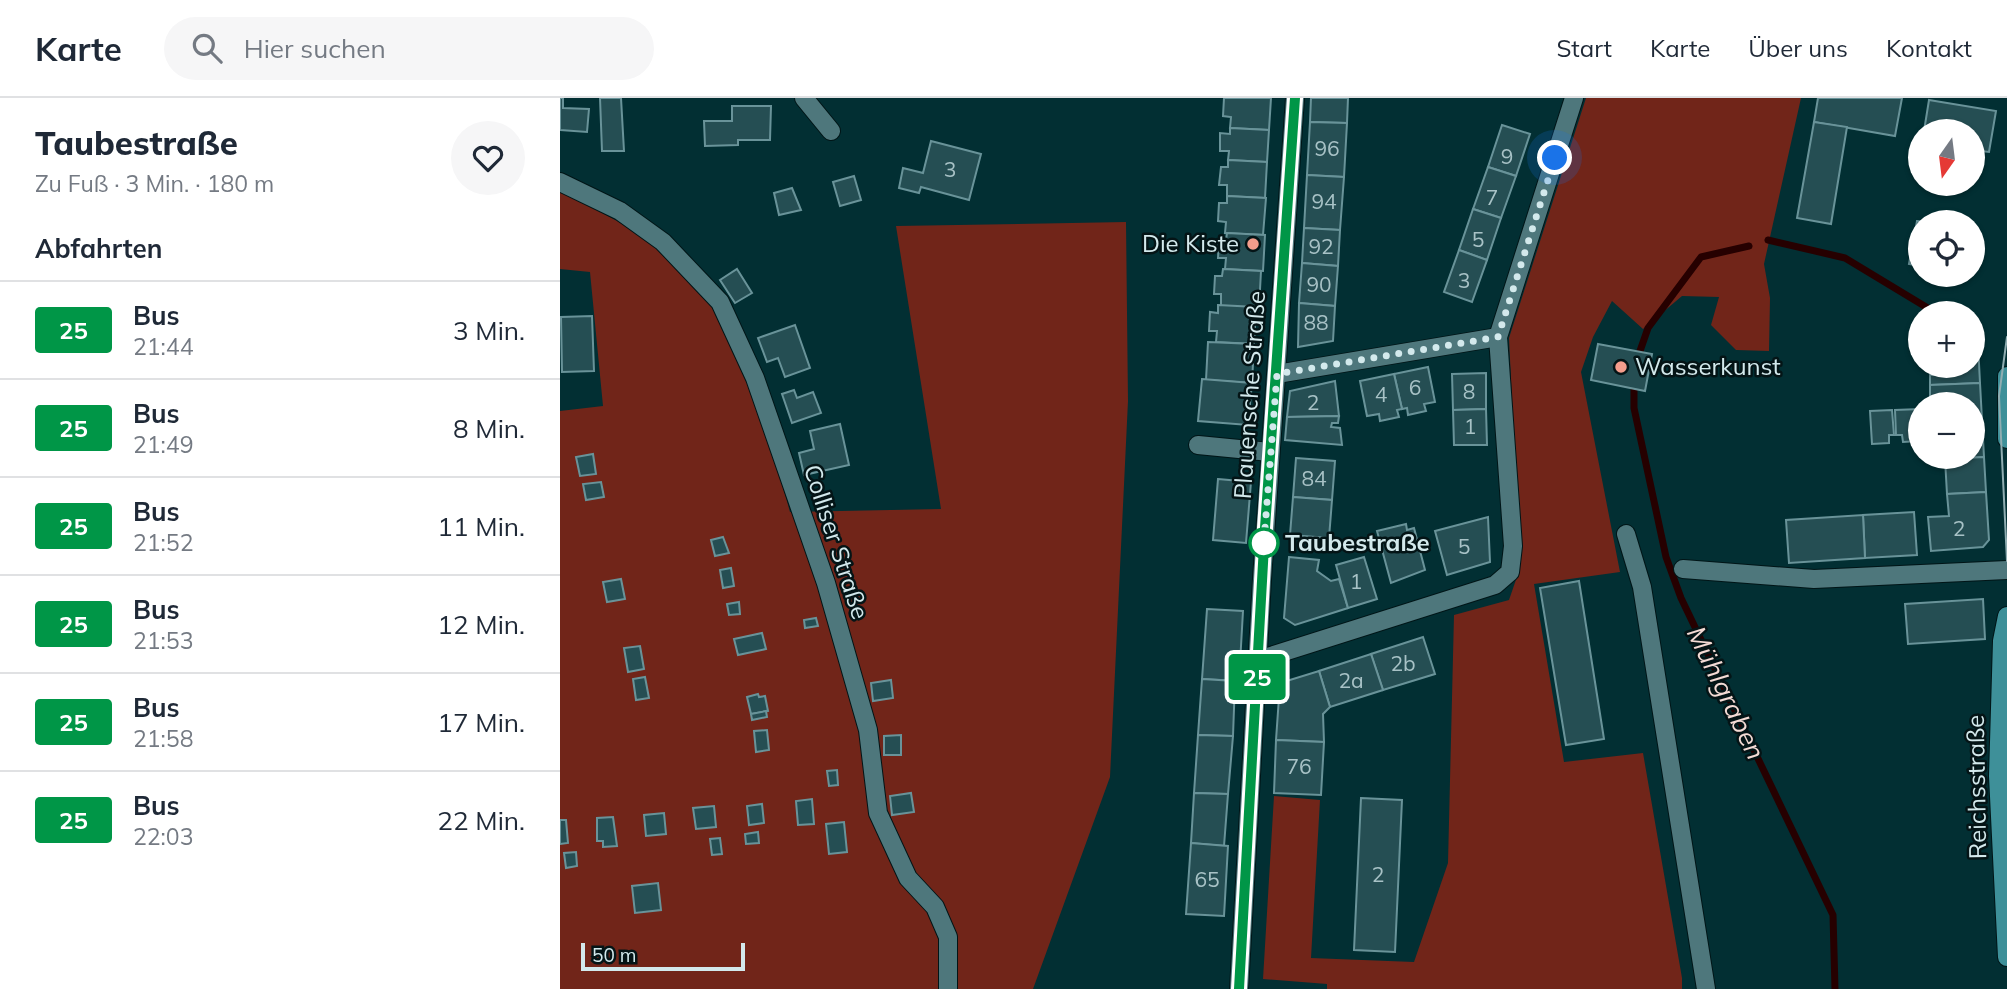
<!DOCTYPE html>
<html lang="de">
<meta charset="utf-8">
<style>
body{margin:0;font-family:Mulish,sans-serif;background:#f6f6f7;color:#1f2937;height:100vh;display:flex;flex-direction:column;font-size:26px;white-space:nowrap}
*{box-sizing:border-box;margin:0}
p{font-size:23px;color:#747a83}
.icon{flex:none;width:38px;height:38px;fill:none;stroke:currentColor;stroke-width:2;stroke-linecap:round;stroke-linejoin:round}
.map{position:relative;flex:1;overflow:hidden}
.panel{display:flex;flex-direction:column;background:#fff;width:560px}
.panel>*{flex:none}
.badge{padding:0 14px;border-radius:5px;font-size:24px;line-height:46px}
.needle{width:46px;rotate:194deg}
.buttons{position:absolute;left:1348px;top:21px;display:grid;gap:14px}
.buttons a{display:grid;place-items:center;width:77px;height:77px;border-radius:50%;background:#fff;box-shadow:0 2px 5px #0004;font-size:35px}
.scale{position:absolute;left:21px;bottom:18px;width:164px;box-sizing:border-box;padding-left:7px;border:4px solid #d3e9ec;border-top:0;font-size:19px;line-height:24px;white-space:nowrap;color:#d3e9ec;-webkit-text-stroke:5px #041416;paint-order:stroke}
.you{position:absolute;width:35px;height:35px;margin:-18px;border:5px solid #fff;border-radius:50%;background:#1a73e8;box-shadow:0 0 0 10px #1a73e833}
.map>.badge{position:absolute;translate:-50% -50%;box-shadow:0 0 0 4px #fff}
h2{padding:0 35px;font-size:26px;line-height:63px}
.round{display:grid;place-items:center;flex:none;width:74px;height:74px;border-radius:37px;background:#f6f6f7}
.summary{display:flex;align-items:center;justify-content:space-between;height:119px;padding:0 35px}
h1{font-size:33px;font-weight:800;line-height:52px}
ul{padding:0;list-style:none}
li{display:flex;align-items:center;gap:21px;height:98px;padding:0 35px;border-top:2px solid #e0e1e3}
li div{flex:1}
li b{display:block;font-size:26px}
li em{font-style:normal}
li .badge{min-width:77px;font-weight:700;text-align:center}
header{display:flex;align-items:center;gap:42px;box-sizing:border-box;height:98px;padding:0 35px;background:#fff;border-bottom:2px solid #e0e1e3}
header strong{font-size:33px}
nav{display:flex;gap:38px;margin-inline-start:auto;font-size:24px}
.search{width:490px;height:63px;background:#f6f6f7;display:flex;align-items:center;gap:18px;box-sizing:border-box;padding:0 24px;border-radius:38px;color:#747a83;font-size:26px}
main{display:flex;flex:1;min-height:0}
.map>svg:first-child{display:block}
</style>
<header>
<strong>Karte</strong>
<div class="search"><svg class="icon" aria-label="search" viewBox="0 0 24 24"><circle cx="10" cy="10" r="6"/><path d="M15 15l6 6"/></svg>Hier suchen</div>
<nav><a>Start</a><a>Karte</a><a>Über uns</a><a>Kontakt</a></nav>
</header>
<main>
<section class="panel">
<div class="summary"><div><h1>Taubestraße</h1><p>Zu Fuß · 3 Min. · 180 m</p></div><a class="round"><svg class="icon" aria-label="heart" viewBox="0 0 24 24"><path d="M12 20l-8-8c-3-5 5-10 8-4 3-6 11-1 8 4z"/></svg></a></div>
<h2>Abfahrten</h2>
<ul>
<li><span class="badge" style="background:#009647;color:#fff">25</span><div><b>Bus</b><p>21:44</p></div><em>3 Min.</em></li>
<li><span class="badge" style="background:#009647;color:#fff">25</span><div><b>Bus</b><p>21:49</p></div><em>8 Min.</em></li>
<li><span class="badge" style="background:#009647;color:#fff">25</span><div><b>Bus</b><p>21:52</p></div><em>11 Min.</em></li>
<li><span class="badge" style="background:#009647;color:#fff">25</span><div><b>Bus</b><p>21:53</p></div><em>12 Min.</em></li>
<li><span class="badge" style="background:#009647;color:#fff">25</span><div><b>Bus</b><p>21:58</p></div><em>17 Min.</em></li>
<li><span class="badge" style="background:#009647;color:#fff">25</span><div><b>Bus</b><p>22:03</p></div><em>22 Min.</em></li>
</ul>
</section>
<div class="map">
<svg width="1447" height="891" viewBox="0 0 1447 891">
<rect width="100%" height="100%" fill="#022f33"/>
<g fill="#712519">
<path d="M1026,0H1241L1204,166L1210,200L1209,253L1176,252L1151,227L1159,199L1122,198L1083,231L1052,203L1033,239L1021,274L1060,474L974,486L1004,664L1083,655L1122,880V891H767V886L703,881L714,698L760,702L751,860L854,864L888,765L894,517L949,502L960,470L949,240Z"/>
<path d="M0,92L101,147L156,204L202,314L230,414L381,411L336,128L566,124L568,303L550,679L473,891H0V313L43,308L30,174L0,171Z"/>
</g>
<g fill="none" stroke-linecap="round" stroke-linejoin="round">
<g stroke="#260000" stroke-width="7">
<path d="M1208,142L1285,160L1376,215"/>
<path d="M1080,253L1088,230L1141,159L1189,148"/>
<path d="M1074,291V310L1106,459L1121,500L1273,817L1275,891"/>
</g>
</g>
<g fill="#254e53" stroke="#699399" stroke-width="2">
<path d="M0,0H3V10L29,11L27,34L0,32Z"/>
<path d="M40,0H61L64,53H42Z"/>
<path d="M664,0H711L709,32L670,30L671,19L663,18Z"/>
<path d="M751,0H788L787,25L750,24Z"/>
<path d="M1258,0H1342L1335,38L1254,24Z"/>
<path d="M1369,2L1436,13L1429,54L1412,52V33H1364Z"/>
<path d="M172,8H211L210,42H178V47L145,48L144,23H172Z"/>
<path d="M750,24L787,25L784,79L747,77Z"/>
<path d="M1254,24L1287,29L1271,126L1237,120Z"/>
<path d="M942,27L970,36L956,78L928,69Z"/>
<path d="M670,30L709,32L707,64L668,62L669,53H660V35L670,36Z"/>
<path d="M371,43L421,56L409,102L361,89L359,95L339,90L343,70L363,75Z"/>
<path d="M668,62L707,64L705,100L667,98V87H659L661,69H668Z"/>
<path d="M928,69L956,78L941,120L913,111Z"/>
<path d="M747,77L784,79L780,132L744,130Z"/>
<path d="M294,78L301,102L280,108L273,84Z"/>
<path d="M232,90L241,112L219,117L214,95Z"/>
<path d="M667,98L706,100L703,137L665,135L666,124L658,123L659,105H667Z"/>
<path d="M913,111L941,120L927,162L899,152Z"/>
<path d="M1357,123L1366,124H1360V168L1349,166Z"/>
<path d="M744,130L780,132L778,168L742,165Z"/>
<path d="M667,135L705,137L703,173L665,171L666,160H658L659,142H666Z"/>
<path d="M899,152L927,162L912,204L884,194Z"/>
<path d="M742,165L778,168L775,208L739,205Z"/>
<path d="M177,171L192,195L175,205L160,182Z"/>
<path d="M663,171L701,173L699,210L661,208V196H654L655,178H662Z"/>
<path d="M739,205L775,208L773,243L738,249Z"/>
<path d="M658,207L696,209L694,246L656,244L657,233H649L650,214L658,215Z"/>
<path d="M32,218L34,273L2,274L1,219Z"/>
<path d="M235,227L250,270L225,279L218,260L207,264L198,240Z"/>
<path d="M648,244L694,246L692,285L646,282Z"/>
<path d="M1038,246L1092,256L1085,293L1031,282Z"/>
<path d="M1418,246L1420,285L1370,287V277H1374V268H1412V247Z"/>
<path d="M868,269L875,304L864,306L866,313L848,317L847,310L842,311L834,276Z"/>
<path d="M926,275V311L893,312L892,276Z"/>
<path d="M834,276L842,311L837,312L839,319L820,323L819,316L807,318L800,283Z"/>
<path d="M642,281L692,285L688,327L638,323Z"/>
<path d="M775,283L779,318L727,319L730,293Z"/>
<path d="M1420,285L1422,322H1412V306H1370V287Z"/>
<path d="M234,292L237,300L253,294L261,315L232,325L222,296Z"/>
<path d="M926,311L927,347H894L893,312Z"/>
<path d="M1360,311V343L1343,344L1342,337H1336L1335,312Z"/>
<path d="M1332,312L1334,337H1329V345L1312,346L1310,313Z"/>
<path d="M779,318L778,325H772L771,329L780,330L782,347L725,342L727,319Z"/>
<path d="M1412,322H1422L1424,359L1385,361L1412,359Z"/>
<path d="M280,326L289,367L244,377L239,355L254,351L250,333Z"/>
<path d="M33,356L36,376L20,378L16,359Z"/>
<path d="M1424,359L1426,394L1387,396L1385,361Z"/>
<path d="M736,360L775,363L772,402L733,399Z"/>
<path d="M658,381L691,384L686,445L653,442Z"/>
<path d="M41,384L44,399L26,402L23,386Z"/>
<path d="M1426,394L1429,442L1423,449L1371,453L1368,419L1389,418L1387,396Z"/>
<path d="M733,399L772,402L769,440L730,437Z"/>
<path d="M1354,414L1357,457L1305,460L1303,417Z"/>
<path d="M1303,417L1305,460L1229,465L1226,422Z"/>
<path d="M928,419L930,464L887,477L875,433Z"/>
<path d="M846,426L847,432L854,430L865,472L831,485L817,433Z"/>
<path d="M163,439L169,455L155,458L151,442Z"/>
<path d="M729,459L759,462L757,473L771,483L779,481L788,510L735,527L724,520Z"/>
<path d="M804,459L817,501L788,510L776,467Z"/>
<path d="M171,470L174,488L163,490L160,472Z"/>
<path d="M61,481L65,501L47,504L43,484Z"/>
<path d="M1019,483L1044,641L1006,647L980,490Z"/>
<path d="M1423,501L1425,541L1348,546L1345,506Z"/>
<path d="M179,504L180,516L169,517L167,506Z"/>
<path d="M647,511L683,513L679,583L642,581Z"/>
<path d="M256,520L258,528L245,530L244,522Z"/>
<path d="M202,535L206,551L178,557L174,541Z"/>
<path d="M863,539L875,576L823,592L811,556Z"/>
<path d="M80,548L84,571L68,574L64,550Z"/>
<path d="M811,556L823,592L770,609L759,573Z"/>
<path d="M759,573L770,609L763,616L764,644L716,642L720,585Z"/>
<path d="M85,579L89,600L76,602L73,581Z"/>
<path d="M642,581L675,583L673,638L638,637Z"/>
<path d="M331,582L333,600L313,603L311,585Z"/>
<path d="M198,596L199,599L205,598L208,613L191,616L187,599Z"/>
<path d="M206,613L207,619L192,622L191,616Z"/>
<path d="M207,632L209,652L196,654L194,633Z"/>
<path d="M341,637V657H324V638Z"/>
<path d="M638,637L673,638L668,696L634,695Z"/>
<path d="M716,642L764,644L761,697L714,695Z"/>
<path d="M277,672L278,687L269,688L267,673Z"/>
<path d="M351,695L354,714L332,717L330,698Z"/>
<path d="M634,695L668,696L664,748L631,745Z"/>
<path d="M801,700L842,702L835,854L794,852Z"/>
<path d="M252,701L254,726L238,727L236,703Z"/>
<path d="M202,706L204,725L189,727L187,708Z"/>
<path d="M154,708L156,729L136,731L133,710Z"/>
<path d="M104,715L106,736L86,738L84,717Z"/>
<path d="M53,719L57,748L43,749V743H37V720Z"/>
<path d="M0,722H6L8,745L0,746Z"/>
<path d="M284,724L287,754L269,756L266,726Z"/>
<path d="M198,734L199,745L186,746L185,736Z"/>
<path d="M160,740L162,756L152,757L150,741Z"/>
<path d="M631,745L668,748L664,818L626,816Z"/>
<path d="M16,754L17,768L6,770L4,755Z"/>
<path d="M98,785L101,812L75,815L72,788Z"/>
</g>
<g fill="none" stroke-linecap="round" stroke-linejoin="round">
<defs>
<g id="street">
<path d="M244,0L271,33"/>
<path d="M0,84L60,113L103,144L160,204L195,280L266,485L308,632L318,715L348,780L375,809L388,839V891"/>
<path d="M717,276L938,239"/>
<path d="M638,347L710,354"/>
<path d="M1066,436L1082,489L1146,891"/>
<path d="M1123,471L1254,481L1447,472"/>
<path d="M698,562L935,487L950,474L953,448L938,239L1014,0"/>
<path d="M679,891L702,481L735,0"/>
</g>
<g id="secondary">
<path d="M1447,278V341"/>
<path d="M1447,518L1442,543L1438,678L1447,859"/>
</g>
</defs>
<use href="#street" stroke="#011517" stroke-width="20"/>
<use href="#secondary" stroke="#011517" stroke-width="20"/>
<use href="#street" stroke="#4e777c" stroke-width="18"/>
<use href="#secondary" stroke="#3e9099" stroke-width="18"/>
<path stroke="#90adb1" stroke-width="2" d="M1447,239L1439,298L1447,463"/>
</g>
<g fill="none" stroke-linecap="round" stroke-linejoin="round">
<defs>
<path id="line" d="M679,891L705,430L735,0"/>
</defs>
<use href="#line" stroke="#fff" stroke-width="16"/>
<use href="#line" stroke="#009647" stroke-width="10"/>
<path stroke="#d3e9ec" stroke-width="7" stroke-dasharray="0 12.6" d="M704,445L703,456L717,276L938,239L995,60"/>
</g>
<g fill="#f49d8c" stroke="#041416" stroke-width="2.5">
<circle cx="693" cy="146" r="7"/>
<circle cx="1061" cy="269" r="7"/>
</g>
<circle fill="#fff" stroke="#009647" stroke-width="3.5" cx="704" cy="445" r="14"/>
<g text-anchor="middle" stroke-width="5" stroke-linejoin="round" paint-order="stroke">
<g font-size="21" fill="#a8c2c6">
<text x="767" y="58">96</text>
<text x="947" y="66">9</text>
<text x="390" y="79">3</text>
<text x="932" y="107">7</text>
<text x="764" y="111">94</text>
<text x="918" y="149">5</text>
<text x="761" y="156">92</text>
<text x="904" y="190">3</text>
<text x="759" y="194">90</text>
<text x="756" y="232">88</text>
<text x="855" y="297">6</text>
<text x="909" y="301">8</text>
<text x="821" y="304">4</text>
<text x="753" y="312">2</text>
<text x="910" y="336">1</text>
<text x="754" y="388">84</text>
<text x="1399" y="438">2</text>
<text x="904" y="456">5</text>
<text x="796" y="491">1</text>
<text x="843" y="573">2b</text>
<text x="791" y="590">2a</text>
<text x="739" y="676">76</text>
<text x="818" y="784">2</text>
<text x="647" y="789">65</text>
</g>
<g font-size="24" fill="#d3e9ec" stroke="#041416" text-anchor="end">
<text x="679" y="154">Die Kiste</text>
<text x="1075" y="277" text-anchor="start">Wasserkunst</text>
</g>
<g font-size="24" fill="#d3e9ec" stroke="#041416">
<text transform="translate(690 297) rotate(-86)" y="8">Plauensche Straße</text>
<text transform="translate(276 444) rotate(72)" y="8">Colliser Straße</text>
<text transform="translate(1417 689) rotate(-91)" y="8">Reichsstraße</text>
</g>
<g font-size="24" font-weight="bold" fill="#d3e9ec" stroke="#041416" text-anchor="start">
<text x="725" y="453">Taubestraße</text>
</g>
<g font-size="26" font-style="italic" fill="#f4dbd5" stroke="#041416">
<text transform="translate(1166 595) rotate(64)" y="9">Mühlgraben</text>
</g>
</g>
</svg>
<div class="buttons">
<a><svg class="needle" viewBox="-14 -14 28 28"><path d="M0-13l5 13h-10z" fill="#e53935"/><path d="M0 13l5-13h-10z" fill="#747a83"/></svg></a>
<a><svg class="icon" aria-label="locate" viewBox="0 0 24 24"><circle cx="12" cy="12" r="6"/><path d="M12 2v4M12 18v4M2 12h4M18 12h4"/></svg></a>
<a>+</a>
<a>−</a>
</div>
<div class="scale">50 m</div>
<div class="you" style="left:995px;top:60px"></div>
<b class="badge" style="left:697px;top:579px;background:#009647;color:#fff">25</b>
</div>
</main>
